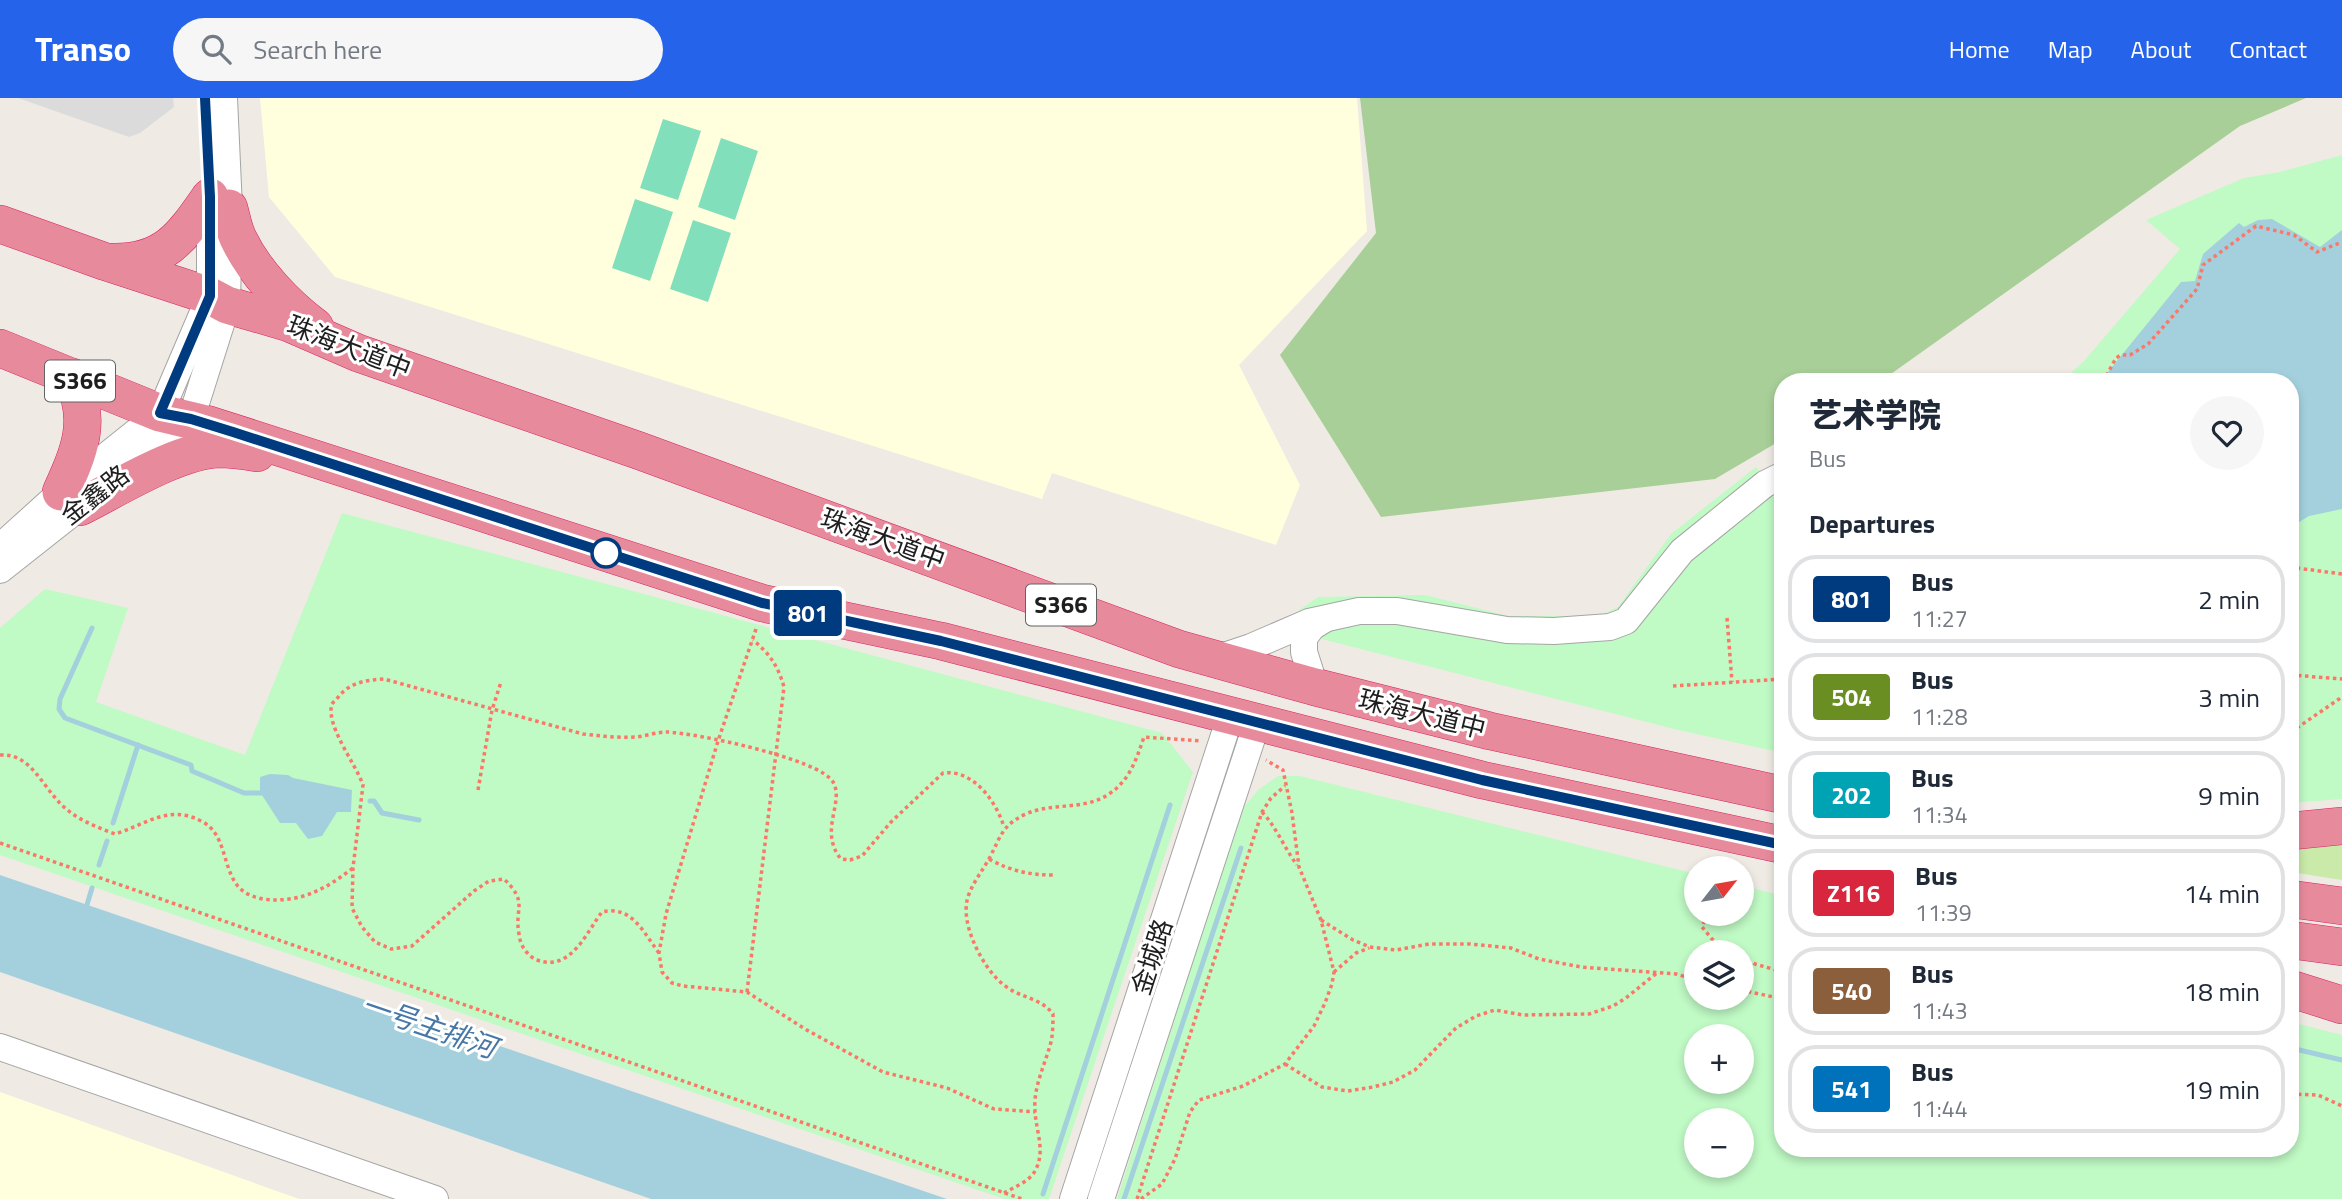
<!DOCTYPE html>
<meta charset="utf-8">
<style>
body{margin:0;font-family:"Titillium Web","Noto Sans SC",sans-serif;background:#f6f6f7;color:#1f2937;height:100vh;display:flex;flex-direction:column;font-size:26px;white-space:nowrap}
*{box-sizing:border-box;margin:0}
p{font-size:23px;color:#747a83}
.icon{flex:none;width:38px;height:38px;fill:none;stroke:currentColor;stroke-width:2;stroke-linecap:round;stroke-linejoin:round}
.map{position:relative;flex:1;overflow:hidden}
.drawer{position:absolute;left:1774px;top:275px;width:525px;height:784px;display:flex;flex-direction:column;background:#fff;border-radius:28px;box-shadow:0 4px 10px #0003}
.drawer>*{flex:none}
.badge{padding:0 14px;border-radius:5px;font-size:24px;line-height:46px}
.needle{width:46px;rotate:59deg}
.controls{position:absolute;left:1684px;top:758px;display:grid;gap:14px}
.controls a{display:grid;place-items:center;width:70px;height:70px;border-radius:50%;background:#fff;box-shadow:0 4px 10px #0003;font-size:35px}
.map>.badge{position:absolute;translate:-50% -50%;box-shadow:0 0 0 4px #fff}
h2{padding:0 35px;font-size:26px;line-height:63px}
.round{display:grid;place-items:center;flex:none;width:74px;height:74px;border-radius:37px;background:#f6f6f7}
.headline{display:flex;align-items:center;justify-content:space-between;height:119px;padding:0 35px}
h1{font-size:33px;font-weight:800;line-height:52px}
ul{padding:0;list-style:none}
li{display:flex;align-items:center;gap:21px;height:88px;margin:0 14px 10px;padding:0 21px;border:4px solid #e0e1e3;border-radius:28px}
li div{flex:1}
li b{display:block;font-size:26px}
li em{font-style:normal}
li .badge{min-width:77px;font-weight:700;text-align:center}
header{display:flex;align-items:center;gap:42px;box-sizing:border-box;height:98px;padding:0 35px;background:#2563eb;color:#fff}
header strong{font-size:33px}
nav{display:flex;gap:38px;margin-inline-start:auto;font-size:24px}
.search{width:490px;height:63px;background:#f6f6f7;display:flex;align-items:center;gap:18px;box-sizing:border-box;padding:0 24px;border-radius:38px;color:#747a83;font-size:26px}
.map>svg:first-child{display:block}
</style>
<header>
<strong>Transo</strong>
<div class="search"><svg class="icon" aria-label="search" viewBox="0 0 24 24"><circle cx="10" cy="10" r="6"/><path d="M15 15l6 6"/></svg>Search here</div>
<nav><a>Home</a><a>Map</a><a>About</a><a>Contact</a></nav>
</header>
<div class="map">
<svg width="2342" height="1101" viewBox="0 0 2342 1101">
<rect width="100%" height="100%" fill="#efebe4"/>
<path fill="#dcdbdb" d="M18,0H173L174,9L140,35L129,39Z"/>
<g fill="#ffd">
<path d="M260,0H1357L1367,133L1239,267L1300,387L1276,447L1052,375L1042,401L335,179L269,99Z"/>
<path d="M0,994L299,1101H0Z"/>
</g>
<path fill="#c9eaa9" d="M2342,743V782L2291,774V746Z"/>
<path fill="#a8cf98" d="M1360,0H2306L2240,28L1881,283L1783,284V341L1715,381L1381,419L1280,257L1376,135Z"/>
<g fill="#c0fac5" fill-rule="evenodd">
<path d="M2342,57V701L2291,705V284H2061L2084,263L2180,151L2146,122L2244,80L2280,74Z"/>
<path d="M1756,369L1783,400V655L1678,632L1275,529L1318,499L1425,497L1508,518H1599L1618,509L1671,436Z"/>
<path d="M342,415L1162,635L1193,674L1049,1101H1004L0,757V530L45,491L128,510L96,604L245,657Z"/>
<path d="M1278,678H1300L1696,776V816H1741V787L1783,798V1050H2291V924L2342,937V1101H1117L1242,711L1258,692ZM1696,854H1741V900H1696ZM1696,938H1741V984H1696ZM1696,1022H1741V1068H1696Z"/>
</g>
<g fill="#81dfbb">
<path d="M663,21L701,33L678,102L640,90Z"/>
<path d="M721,40L758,53L735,122L698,109Z"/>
<path d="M635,101L673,114L650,183L612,170Z"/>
<path d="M693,122L731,135L708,204L670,191Z"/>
</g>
<g fill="#a4d0dd">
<path d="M2272,121L2320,149L2342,132V411L2309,418L2291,429V284L2092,283L2108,274L2181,184L2195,183L2203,156L2239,125L2244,129L2258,122Z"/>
<path d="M270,676L288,677L293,680L352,692L351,714H337L322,738L308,741L296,725H280L260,694V679Z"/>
<path d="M0,777L947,1101H651L0,874Z"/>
</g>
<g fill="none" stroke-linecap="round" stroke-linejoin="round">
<g stroke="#a4d0dd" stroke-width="5">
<path d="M92,530L60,601L59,611L65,620L191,667L192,673L244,695H265"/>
<path d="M370,703H374L382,715L419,722"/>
<path d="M113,725L138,647"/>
<path d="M99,767L107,743"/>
<path d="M86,810L92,790"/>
<path d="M2291,950L2342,962"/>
<path d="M1043,1096L1170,707"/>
<path d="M1124,1101L1241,750"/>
</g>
<defs>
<g id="minor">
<path d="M125,373L191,321L227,207L229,110L224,0"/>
<path d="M0,449L61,394L160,315L210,198V95"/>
<path d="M0,472L95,397"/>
<path d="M1215,561L1251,549L1309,524L1359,513H1397L1507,532L1554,533L1610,529L1626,523L1682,453L1765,386L1783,377"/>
<path d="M1315,589L1304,554V540L1312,529L1325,521"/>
<path d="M0,949L435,1101"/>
<path d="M1073,1101L1231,616"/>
<path d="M1101,1101L1257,625"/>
</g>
<g id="highway">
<path d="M229,110C232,121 234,133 239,142C255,175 286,207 315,229"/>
<path d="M0,126L106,164L210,198L227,207L289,225L358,255L640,353L1179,551L1315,589L1490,633L1783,697"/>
<path d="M113,164C165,165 182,139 210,99"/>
<path d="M0,250L160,315L210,327L762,505L941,543L1482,682L1783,747"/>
<path d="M61,394C79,354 93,323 72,279"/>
<path d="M80,409C118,390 178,352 220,351C232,351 245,353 257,355"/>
<path d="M2291,733L2342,728"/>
<path d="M2291,801L2342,808"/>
<path d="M2291,842L2342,849"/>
<path d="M2291,891L2342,907"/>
</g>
</defs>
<use href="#minor" stroke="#a5a5a5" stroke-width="28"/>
<use href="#highway" stroke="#dc2262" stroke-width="38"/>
<g stroke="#fb7869" stroke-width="3.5" stroke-dasharray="3.5 3.5" stroke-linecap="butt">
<path d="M2103,284L2116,260L2121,257H2130L2148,246L2197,191L2203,167L2256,128L2294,137L2317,154L2342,144"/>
<path d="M2291,474L2297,470L2342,476"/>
<path d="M1727,520L1732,584"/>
<path d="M756,531L718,643L666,816L659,855L662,874L672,885L683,888L747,894L805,931L883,974L947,990L994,1011L1035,1014"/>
<path d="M2291,577L2342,581"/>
<path d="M1673,588L1783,581"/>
<path d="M2291,634L2342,599"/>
<path d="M0,657C29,655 41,685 58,703C73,720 94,728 115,736C145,727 168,706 201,723C226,735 222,767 237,787C252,807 291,804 312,795C327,789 340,780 353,770"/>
<path d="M478,692L492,612L501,584"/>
<path d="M1262,714C1275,727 1285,751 1297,767"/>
<path d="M0,745L1022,1101"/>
<path d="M989,761C1011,773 1029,777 1054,777"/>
<path d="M1707,816L1702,829L1712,841L1731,854"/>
<path d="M1321,822L1353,842L1370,849L1396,852L1429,846H1470L1511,850L1539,861L1581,869L1676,876L1696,882"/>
<path d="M659,855C643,834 632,807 602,814C586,835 571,874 537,862C527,858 520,847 519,836C514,810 529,805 504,781L489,783L474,793L412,848L391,851L375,844L362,829L352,810L353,770L363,687C356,666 325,627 332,606C334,603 337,601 339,598C351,584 367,582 384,581L583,636C601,638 617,640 636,639C646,638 657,634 667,634C696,635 820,661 833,684C845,704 818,733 841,761L850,762L862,758L891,724L943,675C973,671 996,703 1004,729"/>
<path d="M1741,859L1755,866L1783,874"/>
<path d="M1334,874L1356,855L1369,850"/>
<path d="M1741,892L1783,901"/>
<path d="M747,894L784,589C778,568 770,556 753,542"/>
<path d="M1285,966L1322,989L1348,993L1373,989L1393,984L1415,972L1456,930L1476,918L1495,912L1523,917L1589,916L1613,908L1626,900L1658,874"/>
<path d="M2291,996L2318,997L2342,1008"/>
<path d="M1004,1095C1014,1089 1029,1084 1035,1073C1046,1053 1036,1034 1035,1013C1033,989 1045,967 1051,944C1053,935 1053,925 1053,916C1042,901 1023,900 1008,890C999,884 992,876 986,867C974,849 960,818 969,796C974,783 983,772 990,759C1001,738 1002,727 1026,716C1052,704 1084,713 1109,696C1130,682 1136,662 1144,639L1201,643"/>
<path d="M1137,1101L1262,714L1271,700L1285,688"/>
<path d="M1141,1101L1162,1086L1175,1061L1190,1014L1199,1002L1243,988L1285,966L1314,928L1325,905L1332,886L1334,874L1321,822L1299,769L1292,715L1283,672L1266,662"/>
</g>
<use href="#minor" stroke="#fff" stroke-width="26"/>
<use href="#highway" stroke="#e78b9c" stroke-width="37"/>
</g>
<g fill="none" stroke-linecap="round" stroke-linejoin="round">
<defs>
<path id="line" d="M205,0L210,99V198L160,315L191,321L233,334L762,505L941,543L1482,682L1783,747"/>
</defs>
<use href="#line" stroke="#fff" stroke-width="16"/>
<use href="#line" stroke="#003b80" stroke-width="10"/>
</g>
<circle fill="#fff" stroke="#003b80" stroke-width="3.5" cx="606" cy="455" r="14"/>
<g text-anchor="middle" stroke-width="6" stroke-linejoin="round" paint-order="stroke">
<g fill="#fff" stroke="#626262" stroke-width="2">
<rect x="45" y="262.5" width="70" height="41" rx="5"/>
<rect x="1026" y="486.5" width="70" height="41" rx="5"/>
</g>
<g font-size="24" font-weight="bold" fill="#1e1e1e">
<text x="80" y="291">S366</text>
<text x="1061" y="515">S366</text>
</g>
<g font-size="26" fill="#1e1e1e" stroke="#fff">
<text transform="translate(349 249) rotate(21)" y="9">珠海大道中</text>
<text transform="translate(95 397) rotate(-38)" y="9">金鑫路</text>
<text transform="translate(883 441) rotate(20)" y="9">珠海大道中</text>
<text transform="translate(1422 616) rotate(14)" y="9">珠海大道中</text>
<text transform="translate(1152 859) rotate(-72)" y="9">金城路</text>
</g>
<g font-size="28" font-style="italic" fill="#4677a7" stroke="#fff">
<text transform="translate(429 928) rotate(19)" y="10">一号主排河</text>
</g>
</g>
</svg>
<div class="controls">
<a><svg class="needle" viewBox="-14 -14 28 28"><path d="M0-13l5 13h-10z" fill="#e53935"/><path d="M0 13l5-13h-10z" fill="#747a83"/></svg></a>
<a><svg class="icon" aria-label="layers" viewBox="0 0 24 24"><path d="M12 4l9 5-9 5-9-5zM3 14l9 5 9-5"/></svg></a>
<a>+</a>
<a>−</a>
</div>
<b class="badge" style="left:808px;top:515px;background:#003b80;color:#fff">801</b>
<section class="drawer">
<div class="headline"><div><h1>艺术学院</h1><p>Bus</p></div><a class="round"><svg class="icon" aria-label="heart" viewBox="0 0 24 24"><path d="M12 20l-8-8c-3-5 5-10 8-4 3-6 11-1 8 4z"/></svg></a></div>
<h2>Departures</h2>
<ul>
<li><span class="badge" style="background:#003b80;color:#fff">801</span><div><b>Bus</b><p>11:27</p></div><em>2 min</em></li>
<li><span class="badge" style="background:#6b8e23;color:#fff">504</span><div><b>Bus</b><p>11:28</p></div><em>3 min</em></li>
<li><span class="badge" style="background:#00a3b4;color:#fff">202</span><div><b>Bus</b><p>11:34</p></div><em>9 min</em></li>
<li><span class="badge" style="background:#d7263d;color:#fff">Z116</span><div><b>Bus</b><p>11:39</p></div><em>14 min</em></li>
<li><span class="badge" style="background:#8b5e3c;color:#fff">540</span><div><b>Bus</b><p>11:43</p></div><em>18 min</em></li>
<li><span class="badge" style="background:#0072bc;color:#fff">541</span><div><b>Bus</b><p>11:44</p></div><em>19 min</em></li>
</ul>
</section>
</div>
